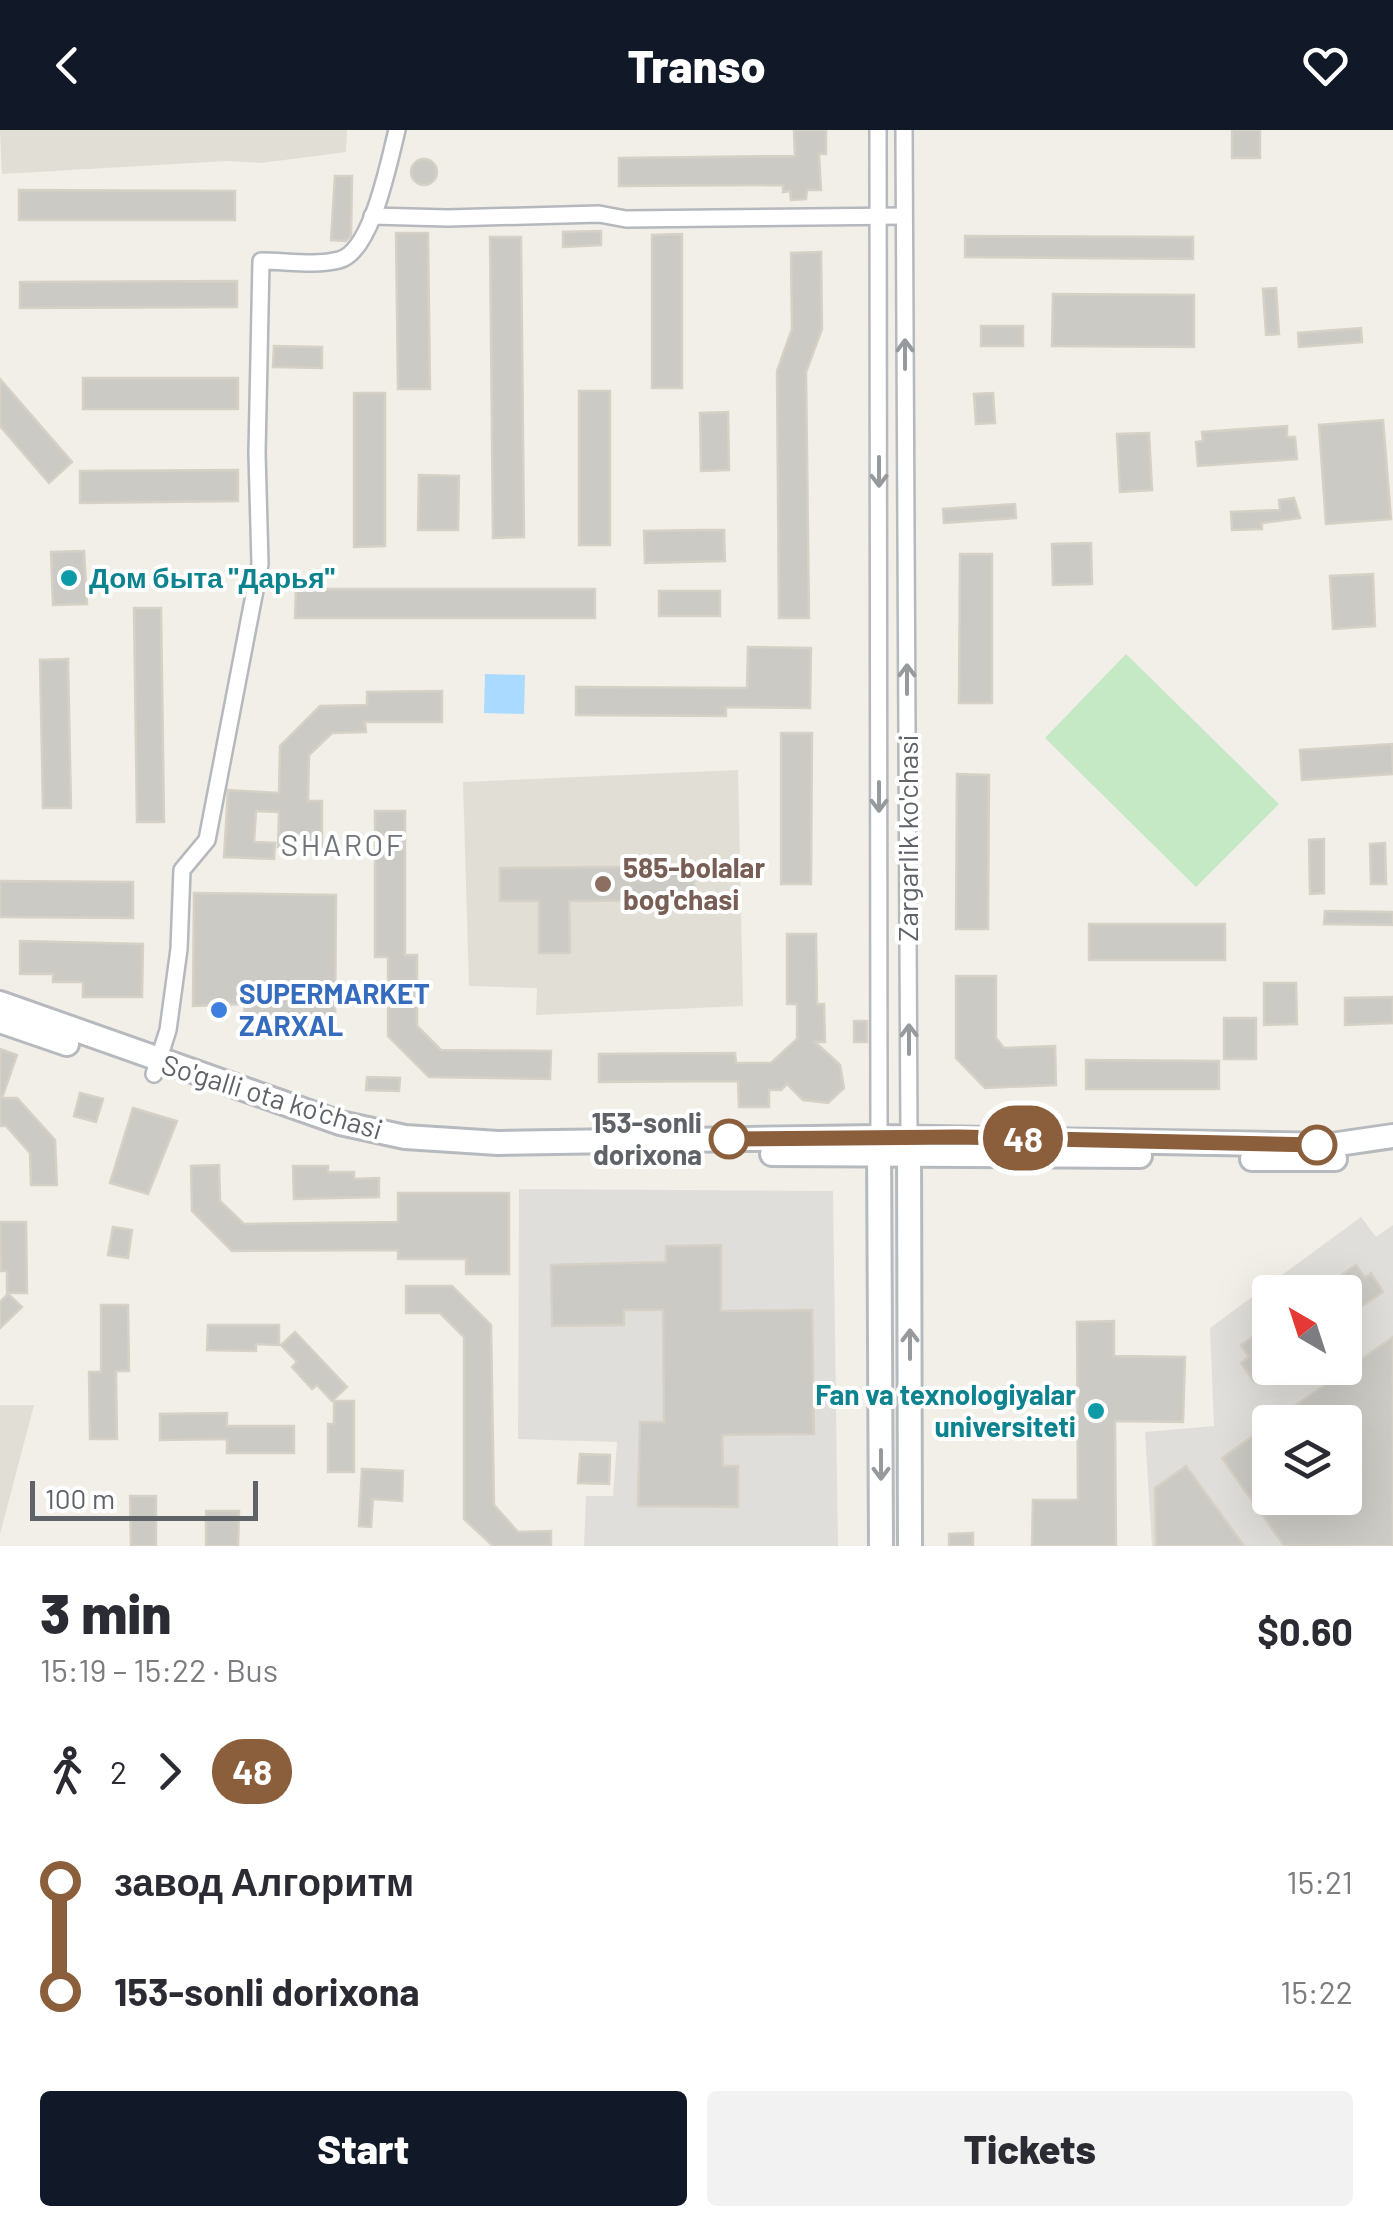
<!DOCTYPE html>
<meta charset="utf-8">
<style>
body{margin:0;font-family:Barlow,sans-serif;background:#f2f2f3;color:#2b2b33;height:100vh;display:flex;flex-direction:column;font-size:38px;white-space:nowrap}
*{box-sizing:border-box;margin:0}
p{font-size:32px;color:#7c7c81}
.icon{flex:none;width:55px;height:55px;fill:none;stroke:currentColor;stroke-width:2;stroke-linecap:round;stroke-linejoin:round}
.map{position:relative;height:1416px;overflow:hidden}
.sheet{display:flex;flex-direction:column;background:#fff;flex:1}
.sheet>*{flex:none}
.badge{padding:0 20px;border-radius:32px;font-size:35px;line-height:65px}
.needle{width:65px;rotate:321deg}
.buttons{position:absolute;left:1252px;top:1145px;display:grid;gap:20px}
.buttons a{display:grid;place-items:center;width:110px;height:110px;border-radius:10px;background:#fff;box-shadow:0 10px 40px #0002;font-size:50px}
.scale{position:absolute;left:30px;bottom:25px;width:228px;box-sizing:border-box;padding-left:10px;border:5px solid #5f6368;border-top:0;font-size:28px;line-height:35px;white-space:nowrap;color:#5f6368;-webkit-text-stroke:8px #fff;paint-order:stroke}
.map>.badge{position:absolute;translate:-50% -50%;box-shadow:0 0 0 5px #fff}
.legs{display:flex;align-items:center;gap:15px;height:110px;padding:0 40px;font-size:32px}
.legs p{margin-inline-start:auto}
.headline{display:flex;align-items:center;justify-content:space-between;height:170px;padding:0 40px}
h1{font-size:55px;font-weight:800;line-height:75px}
.cta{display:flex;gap:20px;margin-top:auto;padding:20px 40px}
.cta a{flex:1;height:115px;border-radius:10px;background:#111827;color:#fff;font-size:40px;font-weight:800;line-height:115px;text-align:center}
.cta a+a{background:#f2f2f3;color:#2b2b33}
ul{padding:0 40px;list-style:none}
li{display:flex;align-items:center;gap:35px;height:110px;font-size:38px}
li i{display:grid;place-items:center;width:15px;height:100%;margin:0 12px;background:currentColor}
li i::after{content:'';width:25px;height:25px;margin:-12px;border:8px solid;border-radius:50%;background:#fff}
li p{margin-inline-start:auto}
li:first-child i{background:linear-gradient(#0000 50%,currentColor 0)}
li:last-child i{background:linear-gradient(currentColor 50%,#0000 0)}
header{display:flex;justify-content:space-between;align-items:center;height:130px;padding:0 40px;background:#111827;color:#fff;font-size:45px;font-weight:800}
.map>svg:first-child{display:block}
</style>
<header><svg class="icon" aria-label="back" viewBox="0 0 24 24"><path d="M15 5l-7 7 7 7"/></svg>Transo<svg class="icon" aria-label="heart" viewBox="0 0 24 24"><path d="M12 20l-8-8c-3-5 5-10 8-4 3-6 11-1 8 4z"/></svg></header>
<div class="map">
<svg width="1393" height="1416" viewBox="0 0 1393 1416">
<rect width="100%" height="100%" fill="#f1efe8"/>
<g fill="#e0deda" fill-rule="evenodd">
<path d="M519,1059L833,1061L838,1416H584L586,1366H613L617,1312L518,1309Z"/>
<path d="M1361,1087L1376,1107L1393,1095V1416H1152L1145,1302L1214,1296L1210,1198ZM1270,1162H1345V1238H1270ZM1270,1292H1345V1368H1270Z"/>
</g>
<g fill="#e1ded6">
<path d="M0,0H347L346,22L261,33L227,31L2,44Z"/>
<path d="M738,640L743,876L536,885L537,858L469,856L463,652Z"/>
<path d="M0,1275H34L0,1404Z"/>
</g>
<path fill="#c5e8c5" d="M1126,524L1279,674L1196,757L1045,608Z"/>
<path fill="#aadaff" d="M485,544L525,545L524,584L484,583Z"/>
<g fill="#cccac5" stroke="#d6d1c6" stroke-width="2.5">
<path d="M794,0H826V24H819L821,60H807L806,69L791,70L790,61L783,62V55L619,56V28L795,26Z"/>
<rect x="1232" y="0" width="28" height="28"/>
<circle cx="424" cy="42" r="13"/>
<path d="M335,46H352L351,106L346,111L331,110Z"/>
<path d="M19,60L235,61V90H19Z"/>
<path d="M601,101V115L563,117V102Z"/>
<path d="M396,103H428L430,259H398Z"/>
<path d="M682,104V258H652V105Z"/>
<path d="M965,106L1193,107V129L965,127Z"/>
<path d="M490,107H521L524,407L493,408Z"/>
<path d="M821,122L822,199L806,242L809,488H779L777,241L792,199L791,123Z"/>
<path d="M237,151V177L20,178V152Z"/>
<path d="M1276,158L1279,204L1266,205L1263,159Z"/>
<path d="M1053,164L1194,165V217L1052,216Z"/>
<rect x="981" y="196" width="42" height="20"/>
<path d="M1361,198L1362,212L1299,217L1298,203Z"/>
<path d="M274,216L322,217V238L273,237Z"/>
<rect x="83" y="248" width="155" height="31"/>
<path d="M0,249L72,332L49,353L0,296Z"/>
<rect x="579" y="261" width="31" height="154"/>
<path d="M354,263H385V416L354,417Z"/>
<path d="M993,263L995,293L976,294L974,264Z"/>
<path d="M728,282L729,340L701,341L700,283Z"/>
<path d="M1383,290L1391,389L1326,394L1319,295Z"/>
<path d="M1287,296V307H1295L1297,329L1198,336L1196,312L1203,311L1202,302Z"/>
<path d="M1149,303L1152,360L1120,362L1117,304Z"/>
<path d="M238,340V371L80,373V341Z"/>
<path d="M419,345L459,346L458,400H418Z"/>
<path d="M1294,368L1300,388L1262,393V399L1232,400L1231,382L1280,380L1279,370Z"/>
<path d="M1015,374L1016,388L944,393L943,379Z"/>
<path d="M703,400H724L725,431L645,433L644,401Z"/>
<path d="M1091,413L1092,454L1053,455L1052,414Z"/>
<path d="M84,421L87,474L53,475L51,422Z"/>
<path d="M960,424H992V573H959Z"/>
<path d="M1373,444L1375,496L1333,499L1330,446Z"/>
<path d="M296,459H595V488H295Z"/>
<rect x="659" y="461" width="61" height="25"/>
<path d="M134,478H161L164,692H137Z"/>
<path d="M748,517L811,518L810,578L726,577V586L576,585V557L747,558Z"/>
<path d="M68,529L71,678H43L40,530Z"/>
<path d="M442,561V592H365L366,602L332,603L309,625L308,671H322V717H278L279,682L256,681L254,712L275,713L274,729L224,727L228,660L279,663L280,616L320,576L367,575V562Z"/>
<path d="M781,603H812L811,754H781Z"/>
<path d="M1392,614L1393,644L1302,650L1300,620Z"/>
<path d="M957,644L989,645L988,799H956Z"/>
<path d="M375,681H405V825H417V896L441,920L551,921L550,949L429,947L388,906V827H375Z"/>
<path d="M1324,709V763L1310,764L1309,710Z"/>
<path d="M1385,713L1386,754H1371L1370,714Z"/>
<path d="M694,736V770L569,771L570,823H539V771H500V738Z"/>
<path d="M0,751L133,752V788L0,787Z"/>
<path d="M194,763L336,765L335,894L245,898L244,874L193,876Z"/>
<path d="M1325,781L1393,782V795L1324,794Z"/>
<rect x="1089" y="794" width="136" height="36"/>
<path d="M787,804H816L817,874H824L825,912H815L840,935L844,958L828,973L803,970L787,954L781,960H769V977H739L738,951L599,952V924L735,923L736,933H771L797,909V874H787Z"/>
<path d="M20,811L143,814L142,867H83V852H53V844H20Z"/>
<path d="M956,846H996V908L1004,918L1055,916L1056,955L985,958L956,928Z"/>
<path d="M1264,853H1296L1297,894L1264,895Z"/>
<path d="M1393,867V893L1345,895V868Z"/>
<rect x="1224" y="888" width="32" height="41"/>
<rect x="854" y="891" width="13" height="21"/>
<path d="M0,919L17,925L2,968H17L55,1010L57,1055H31L30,1023L6,996H0Z"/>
<path d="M1086,930L1219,931V959H1086Z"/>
<path d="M367,947L400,948L399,961L366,960Z"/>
<path d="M80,963L103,969L96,992L74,986Z"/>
<path d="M133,978L177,991L148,1064L110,1053Z"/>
<path d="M219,1035L220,1071L244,1094L398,1092V1063H509V1144H466V1129H398V1120L232,1121L192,1081L191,1036Z"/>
<path d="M293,1036H328V1042H354V1049L379,1048V1067L294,1069Z"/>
<path d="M0,1092H26L27,1163H7V1141H1Z"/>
<path d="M113,1097L132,1100L128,1128L108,1125Z"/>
<path d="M721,1115V1181L812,1180L814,1304L722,1305L723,1336H738V1377L638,1376L640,1292H664L663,1180H624V1195L552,1196L551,1135L666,1132V1116Z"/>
<path d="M1356,1135L1365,1148L1371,1143L1383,1162L1345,1188V1162H1316Z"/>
<path d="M406,1156H452L491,1195L494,1375L518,1402L551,1401V1416H493L464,1389V1207L440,1183H406Z"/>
<path d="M8,1164L22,1177L0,1198V1172Z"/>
<path d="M101,1175H128L129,1241H116L117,1309H90L89,1242H101Z"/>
<path d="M1114,1191V1226L1185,1227L1183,1292L1115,1291L1116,1416H1032L1033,1370H1078L1077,1192Z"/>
<path d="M208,1195H279V1215L256,1214V1221L207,1220Z"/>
<path d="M1270,1195V1241L1254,1252L1241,1233L1249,1227L1241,1215Z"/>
<path d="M295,1202L347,1257L332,1271L317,1255L312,1259L292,1237L297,1232L281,1215Z"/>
<path d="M1393,1207V1416H1284L1222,1328L1270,1294V1368H1345V1292H1272Z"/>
<path d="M334,1271H354V1342H328V1294H334Z"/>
<path d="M227,1283V1296H294V1323H227V1309L160,1310V1284Z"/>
<path d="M580,1324L610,1325L609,1354L578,1353Z"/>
<path d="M1186,1336L1244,1416H1156L1155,1358Z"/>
<path d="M362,1339L403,1341L402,1371L373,1369L371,1397L359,1396Z"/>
<path d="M130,1366H156V1416H131Z"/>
<path d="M206,1381H239L238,1416H206Z"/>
<path d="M973,1403V1416H949V1404Z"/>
</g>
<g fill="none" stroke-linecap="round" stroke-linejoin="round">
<defs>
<g id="street">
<path d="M878,0L879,1007"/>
<path d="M904,0L909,1007"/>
<path d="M372,86L448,88L599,84L626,89L904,86"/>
<path d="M154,944L168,900L179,819L182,740L207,710L260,434L257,323L261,131C286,131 316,136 339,130C372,122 389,31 397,0"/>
</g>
<g id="secondary">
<path d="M0,873L340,993L405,1007L498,1013L879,1007L1331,1015L1393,1006"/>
<path d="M0,891L67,914"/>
<path d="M879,1010L881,1416"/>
<path d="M909,1010L910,1416"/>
<path d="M772,1024L1140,1026"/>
<path d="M1252,1029H1335"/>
</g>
</defs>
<use href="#street" stroke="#b5b8bc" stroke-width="20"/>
<use href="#secondary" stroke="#b6babf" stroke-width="28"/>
<use href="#street" stroke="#fff" stroke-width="15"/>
<use href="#secondary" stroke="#fff" stroke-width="22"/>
</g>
<defs><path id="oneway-shaft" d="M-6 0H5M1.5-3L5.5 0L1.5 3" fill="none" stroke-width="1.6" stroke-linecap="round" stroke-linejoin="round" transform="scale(2.5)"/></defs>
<g stroke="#979a9d">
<use href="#oneway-shaft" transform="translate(905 224) rotate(-90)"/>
<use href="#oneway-shaft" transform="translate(879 342) rotate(90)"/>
<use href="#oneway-shaft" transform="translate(907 549) rotate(-90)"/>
<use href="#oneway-shaft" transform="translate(879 667) rotate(90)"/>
<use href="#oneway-shaft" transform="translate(909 909) rotate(-90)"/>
<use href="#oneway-shaft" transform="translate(910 1214) rotate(-90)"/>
<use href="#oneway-shaft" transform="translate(881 1335) rotate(90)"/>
</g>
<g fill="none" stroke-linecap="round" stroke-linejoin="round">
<defs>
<path id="line-1" d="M729,1009L958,1007L1317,1015"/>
</defs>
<use href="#line-1" stroke="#fff" stroke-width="22"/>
<use href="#line-1" stroke="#8b5e3c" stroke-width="15"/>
</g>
<g fill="#0f9aa8" stroke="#fff" stroke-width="4">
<circle cx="69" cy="448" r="10"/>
<circle cx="1096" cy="1281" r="10"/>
</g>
<circle fill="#8d6e63" stroke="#fff" stroke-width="4" cx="603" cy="754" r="10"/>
<circle fill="#3f7fe0" stroke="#fff" stroke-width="4" cx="219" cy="880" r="10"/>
<g fill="#fff" stroke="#8b5e3c" stroke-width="5">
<circle cx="729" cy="1009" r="18"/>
<circle cx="1317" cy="1015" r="18"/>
</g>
<g text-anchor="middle" stroke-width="8" stroke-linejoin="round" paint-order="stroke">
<g font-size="28" font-weight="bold" fill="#0d838f" stroke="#fff" text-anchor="start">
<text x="89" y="458">Дом быта "Дарья"</text>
<text x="1076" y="1275" text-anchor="end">Fan va texnologiyalar<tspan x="1076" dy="32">universiteti</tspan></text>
</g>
<g font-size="28" fill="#5f6368" stroke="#fff">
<text transform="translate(908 708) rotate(-90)" y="10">Zargarlik ko'chasi</text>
<text transform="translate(272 967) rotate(17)" y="10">So'galli ota ko'chasi</text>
</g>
<g font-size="28" font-weight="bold" fill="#785e54" stroke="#fff" text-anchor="start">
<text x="623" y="748">585-bolalar<tspan x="623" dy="32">bog'chasi</tspan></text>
</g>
<g font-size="28" font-weight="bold" fill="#366cbe" stroke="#fff" text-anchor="start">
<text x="239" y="874">SUPERMARKET<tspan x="239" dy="32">ZARXAL</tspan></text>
</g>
<g font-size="28" font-weight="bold" fill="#5f6368" stroke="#fff" text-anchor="end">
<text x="702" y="1003">153-sonli<tspan x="702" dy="32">dorixona</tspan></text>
</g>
<g font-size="30" letter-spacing="2.5" fill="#70757a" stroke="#fff">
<text x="343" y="726">SHAROF</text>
</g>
</g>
</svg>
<div class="buttons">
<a><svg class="needle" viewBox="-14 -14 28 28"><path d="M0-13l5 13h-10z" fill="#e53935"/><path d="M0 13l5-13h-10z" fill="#7c7c81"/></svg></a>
<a><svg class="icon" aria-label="layers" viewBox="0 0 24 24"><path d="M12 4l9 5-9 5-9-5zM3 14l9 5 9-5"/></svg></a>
</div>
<div class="scale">100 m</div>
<b class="badge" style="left:1023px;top:1008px;background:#8b5e3c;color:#fff">48</b>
</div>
<section class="sheet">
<div class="headline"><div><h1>3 min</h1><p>15:19 – 15:22 · Bus</p></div><b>$0.60</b></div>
<div class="legs"><svg class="icon" aria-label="walk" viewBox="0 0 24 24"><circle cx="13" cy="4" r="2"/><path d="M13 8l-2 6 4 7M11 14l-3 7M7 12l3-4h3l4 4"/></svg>2<svg class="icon" aria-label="forward" viewBox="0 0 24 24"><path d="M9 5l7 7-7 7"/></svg><b class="badge" style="background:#8b5e3c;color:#fff">48</b></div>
<ul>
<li><i style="color:#8b5e3c"></i><b>завод Алгоритм</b><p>15:21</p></li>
<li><i style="color:#8b5e3c"></i><b>153-sonli dorixona</b><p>15:22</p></li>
</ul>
<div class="cta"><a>Start</a><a>Tickets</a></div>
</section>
